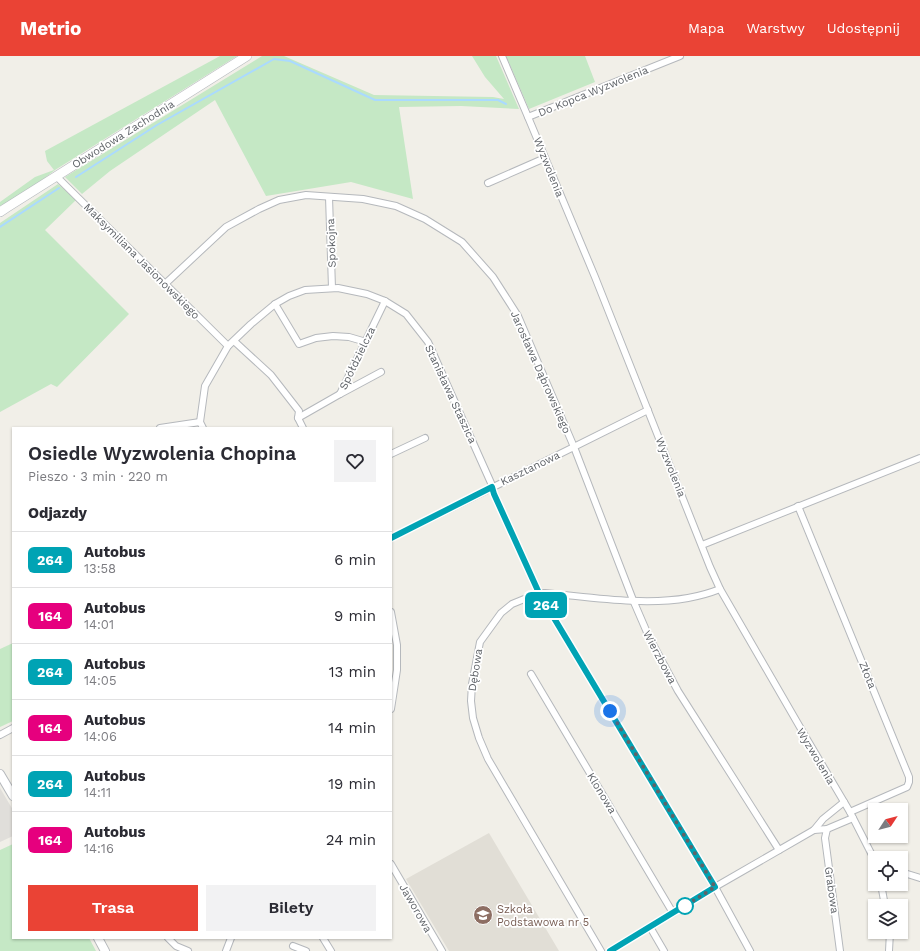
<!DOCTYPE html>
<html lang="pl">
<meta charset="utf-8">
<style>
body{margin:0;font-family:"Work Sans",sans-serif;background:#f2f2f3;color:#2b2b33;height:100vh;display:flex;flex-direction:column;font-size:15px;white-space:nowrap}
*{box-sizing:border-box;margin:0}
p{font-size:13px;color:#7c7c81}
.icon{flex:none;width:22px;height:22px;fill:none;stroke:currentColor;stroke-width:2;stroke-linecap:round;stroke-linejoin:round}
.map{position:relative;flex:1;overflow:hidden}
.side{position:absolute;left:12px;top:371px;width:380px;height:512px;display:flex;flex-direction:column;background:#fff;border-radius:0px;box-shadow:0 1px 3px #0004}
.side>*{flex:none}
.badge{padding:0 8px;border-radius:6px;font-size:14px;line-height:26px}
.needle{width:26px;rotate:54deg}
.fabs{position:absolute;left:868px;top:747px;display:grid;gap:8px}
.fabs a{display:grid;place-items:center;width:40px;height:40px;border-radius:0px;background:#fff;box-shadow:0 1px 3px #0004;font-size:20px}
.you{position:absolute;width:20px;height:20px;margin:-10px;border:3px solid #fff;border-radius:50%;background:#1a73e8;box-shadow:0 0 0 6px #1a73e833}
.map>.badge{position:absolute;translate:-50% -50%;box-shadow:0 0 0 2px #fff}
h2{padding:0 16px;font-size:15px;line-height:36px}
.round{display:grid;place-items:center;flex:none;width:42px;height:42px;border-radius:0px;background:#f2f2f3}
.summary{display:flex;align-items:center;justify-content:space-between;height:68px;padding:0 16px}
h1{font-size:19px;font-weight:600;line-height:30px}
.cta{display:flex;gap:8px;margin-top:auto;padding:8px 16px}
.cta a{flex:1;height:46px;border-radius:0px;background:#ea4335;color:#fff;font-size:16px;font-weight:600;line-height:46px;text-align:center}
.cta a+a{background:#f2f2f3;color:#2b2b33}
ul{padding:0;list-style:none}
li{display:flex;align-items:center;gap:12px;height:56px;padding:0 16px;border-top:1px solid #e1e1e2}
li div{flex:1}
li b{display:block;font-size:15px}
li em{font-style:normal}
li .badge{min-width:44px;font-weight:700;text-align:center}
header{display:flex;align-items:center;gap:24px;box-sizing:border-box;height:56px;padding:0 20px;background:#ea4335;color:#fff}
header strong{font-size:19px}
nav{display:flex;gap:22px;margin-inline-start:auto;font-size:14px}
.map>svg:first-child{display:block}
</style>
<header>
<strong>Metrio</strong>
<nav><a>Mapa</a><a>Warstwy</a><a>Udostępnij</a></nav>
</header>
<div class="map">
<svg width="920" height="895" viewBox="0 0 920 895">
<rect width="100%" height="100%" fill="#f1efe8"/>
<path fill="#e0deda" d="M0,732L13,754V780L0,786Z"/>
<path fill="#e1ded6" d="M489,777L559,895H449L406,823Z"/>
<g fill="#c5e8c5">
<path d="M220,0H237L55,114L41,125L0,152V146L35,121L54,114L47,105L45,95Z"/>
<path d="M262,0H284L374,39L493,41L504,43L485,21L472,0H496L519,53L461,50L399,51L413,143L351,126L266,140L215,44L110,115L82,138L65,121Z"/>
<path d="M506,0H585L595,26L529,53Z"/>
<path d="M58,128L76,144L45,174L129,258L57,331L51,328L0,356V167Z"/>
<path d="M13,587V665L0,671V593Z"/>
<path d="M13,788V882H89L96,895H0V794Z"/>
</g>
<g fill="none" stroke-linecap="round" stroke-linejoin="round">
<g stroke="#aadaff" stroke-width="2">
<path d="M76,121L157,69L274,3L290,5L375,44H498L506,48"/>
<path d="M0,171L59,132"/>
</g>
<defs>
<g id="minor">
<path d="M502,0L528,61L595,221L710,511L720,533L808,685L850,756L875,805"/>
<path d="M528,61L680,0"/>
<path d="M56,120L228,290"/>
<path d="M488,127L545,102"/>
<path d="M329,141L332,232"/>
<path d="M165,228L226,171L259,153L279,144L306,139L363,143L396,150L425,163L462,186L493,221L518,260L574,391L633,544L649,581L678,635L779,794"/>
<path d="M275,248L299,288L316,282L333,280L349,281L366,286"/>
<path d="M234,285L271,319L299,355L298,362L303,372"/>
<path d="M340,338L381,316"/>
<path d="M298,362L340,338L385,245"/>
<path d="M160,372L200,366"/>
<path d="M203,372L200,366L205,330L228,290L251,268L275,248L289,240L305,234L338,232L367,238L385,245L406,258L428,286L491,427L494,438L539,537L715,831L750,895"/>
<path d="M391,398L425,382"/>
<path d="M798,450L909,721V726L907,731L850,756"/>
<path d="M391,482L648,354"/>
<path d="M702,489L920,402"/>
<path d="M391,556L397,589V614L391,653"/>
<path d="M531,618L673,857"/>
<path d="M0,679L13,672"/>
<path d="M827,773L825,782L840,895"/>
<path d="M814,774L827,773L853,762"/>
<path d="M391,808L442,895"/>
<path d="M901,816L920,822"/>
<path d="M881,828L885,850"/>
<path d="M650,871L664,895"/>
<path d="M168,882L176,890L188,895"/>
<path d="M323,882L331,895"/>
<path d="M293,890L306,895"/>
<path d="M226,895L231,882"/>
<path d="M601,895L488,703L479,682L473,662L471,645L472,628L480,586L501,557L512,548L539,537H545C590,541 643,550 688,542C699,540 710,537 720,533"/>
<path d="M610,895L715,831L814,774L823,763L844,746"/>
<path d="M889,895L890,876"/>
</g>
<g id="tertiary">
<path d="M0,718L13,740"/>
<path d="M98,882L105,895"/>
</g>
<path id="secondary" d="M0,156L6,152L247,0"/>
</defs>
<use href="#minor" stroke="#b5b8bc" stroke-width="8"/>
<use href="#tertiary" stroke="#b5b8bc" stroke-width="10"/>
<use href="#secondary" stroke="#b6babf" stroke-width="10"/>
<use href="#minor" stroke="#fff" stroke-width="6"/>
<use href="#tertiary" stroke="#fff" stroke-width="8"/>
<use href="#secondary" stroke="#fff" stroke-width="9"/>
</g>
<g fill="none" stroke-linecap="round" stroke-linejoin="round">
<defs>
<path id="line" d="M391,482L492,431L494,438L539,537L715,831L610,895"/>
</defs>
<use href="#line" stroke="#fff" stroke-width="9"/>
<use href="#line" stroke="#00a3b4" stroke-width="6"/>
<path stroke="#5f6368" stroke-width="4" stroke-dasharray="0 7.2" d="M610,655L715,831L685,850"/>
</g>
<defs>
<symbol id="school-disc" viewBox="-11 -11 22 22"><circle r="9.5" fill="#8d6e63" stroke="#fff"/><path d="M0-5L7-2L0 1L-7-2ZM-4 1L0 2.5L4 1V4Q0 6-4 4Z" fill="#fff"/></symbol>
</defs>
<g fill-rule="evenodd">
<use href="#school-disc" x="472" y="848" width="22" height="22"/>
</g>
<circle fill="#fff" stroke="#00a3b4" stroke-width="2" cx="685" cy="850" r="8"/>
<g text-anchor="middle" stroke-width="3.5" stroke-linejoin="round" paint-order="stroke">
<g font-size="11" fill="#5f6368" stroke="#fff">
<text transform="translate(593 35) rotate(-22)" y="4">Do Kopca Wyzwolenia</text>
<text transform="translate(123 78) rotate(-32)" y="4">Obwodowa Zachodnia</text>
<text transform="translate(549 111) rotate(68)" y="4">Wyzwolenia</text>
<text transform="translate(331 187) rotate(-92)" y="4">Spokojna</text>
<text transform="translate(142 205) rotate(45)" y="4">Maksymiliana Jasionowskiego</text>
<text transform="translate(357 302) rotate(-64)" y="4">Spółdzielcza</text>
<text transform="translate(541 316) rotate(66)" y="4">Jarosława Dąbrowskiego</text>
<text transform="translate(451 338) rotate(65)" y="4">Stanisława Staszica</text>
<text transform="translate(671 411) rotate(68)" y="4">Wyzwolenia</text>
<text transform="translate(530 412) rotate(-26)" y="4">Kasztanowa</text>
<text transform="translate(660 601) rotate(62)" y="4">Wierzbowa</text>
<text transform="translate(475 614) rotate(-81)" y="4">Dębowa</text>
<text transform="translate(868 619) rotate(68)" y="4">Złota</text>
<text transform="translate(816 700) rotate(59)" y="4">Wyzwolenia</text>
<text transform="translate(602 737) rotate(59)" y="4">Klonowa</text>
<text transform="translate(832 834) rotate(82)" y="4">Grabowa</text>
<text transform="translate(416 852) rotate(60)" y="4">Jaworowa</text>
</g>
<g font-size="11" fill="#785e54" stroke="#fff" text-anchor="start">
<text x="497" y="857">Szkoła<tspan x="497" dy="13">Podstawowa nr 5</tspan></text>
</g>
</g>
</svg>
<div class="fabs">
<a><svg class="needle" viewBox="-14 -14 28 28"><path d="M0-13l5 13h-10z" fill="#e53935"/><path d="M0 13l5-13h-10z" fill="#7c7c81"/></svg></a>
<a><svg class="icon" aria-label="locate" viewBox="0 0 24 24"><circle cx="12" cy="12" r="6"/><path d="M12 2v4M12 18v4M2 12h4M18 12h4"/></svg></a>
<a><svg class="icon" aria-label="layers" viewBox="0 0 24 24"><path d="M12 4l9 5-9 5-9-5zM3 14l9 5 9-5"/></svg></a>
</div>
<div class="you" style="left:610px;top:655px"></div>
<b class="badge" style="left:546px;top:549px;background:#00a3b4;color:#fff">264</b>
<section class="side">
<div class="summary"><div><h1>Osiedle Wyzwolenia Chopina</h1><p>Pieszo · 3 min · 220 m</p></div><a class="round"><svg class="icon" aria-label="heart" viewBox="0 0 24 24"><path d="M12 20l-8-8c-3-5 5-10 8-4 3-6 11-1 8 4z"/></svg></a></div>
<h2>Odjazdy</h2>
<ul>
<li><span class="badge" style="background:#00a3b4;color:#fff">264</span><div><b>Autobus</b><p>13:58</p></div><em>6 min</em></li>
<li><span class="badge" style="background:#e6007e;color:#fff">164</span><div><b>Autobus</b><p>14:01</p></div><em>9 min</em></li>
<li><span class="badge" style="background:#00a3b4;color:#fff">264</span><div><b>Autobus</b><p>14:05</p></div><em>13 min</em></li>
<li><span class="badge" style="background:#e6007e;color:#fff">164</span><div><b>Autobus</b><p>14:06</p></div><em>14 min</em></li>
<li><span class="badge" style="background:#00a3b4;color:#fff">264</span><div><b>Autobus</b><p>14:11</p></div><em>19 min</em></li>
<li><span class="badge" style="background:#e6007e;color:#fff">164</span><div><b>Autobus</b><p>14:16</p></div><em>24 min</em></li>
</ul>
<div class="cta"><a>Trasa</a><a>Bilety</a></div>
</section>
</div>
